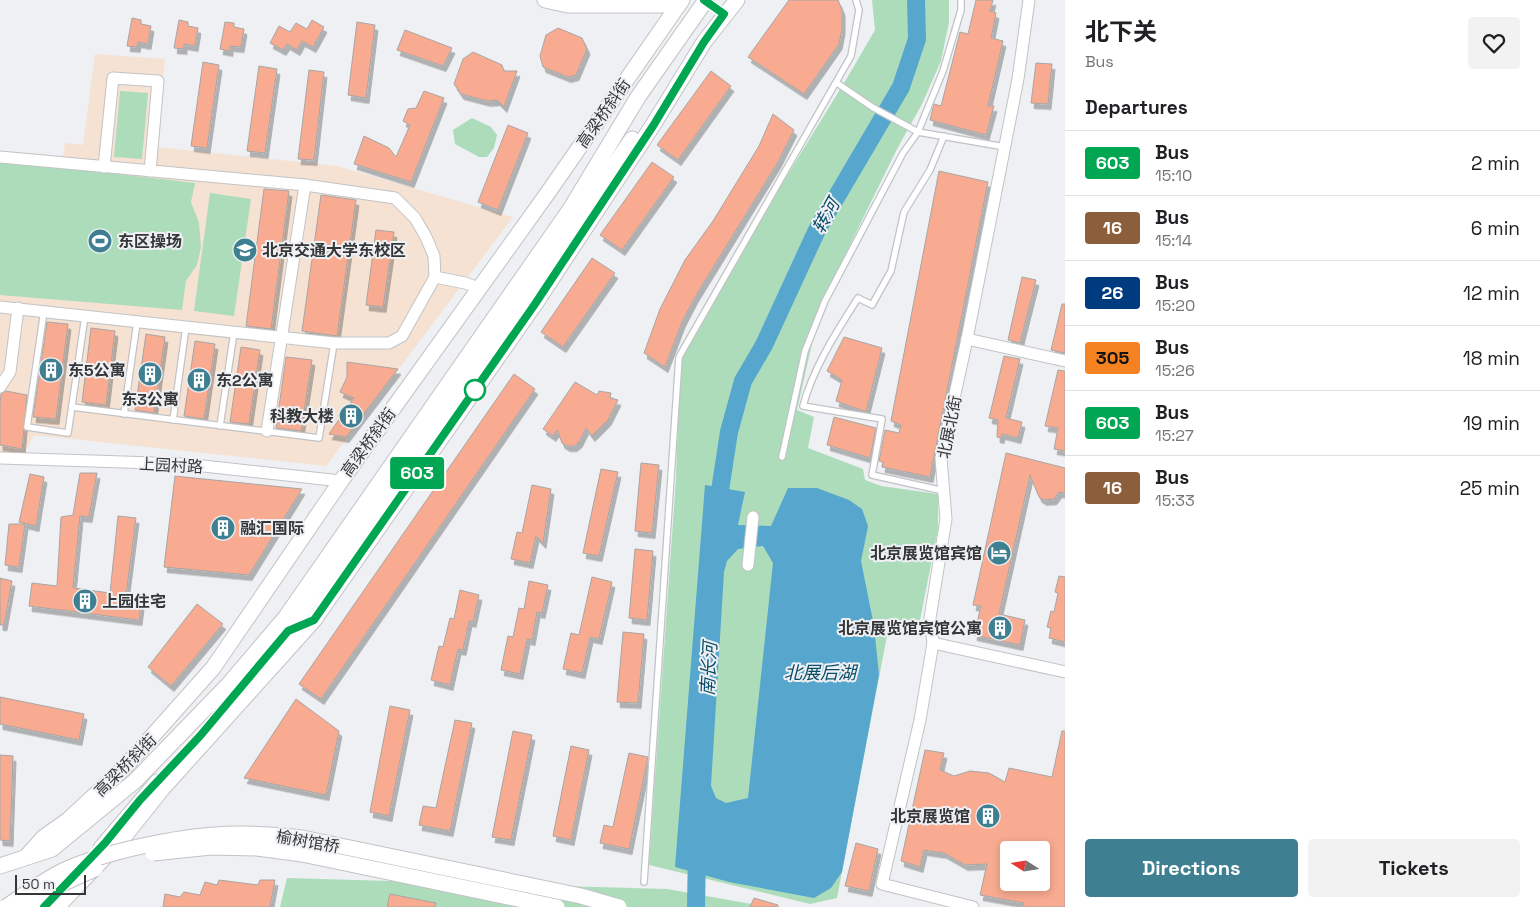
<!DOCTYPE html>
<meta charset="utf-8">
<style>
body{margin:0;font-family:"Space Grotesk","Noto Sans SC",sans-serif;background:#f2f2f2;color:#202124;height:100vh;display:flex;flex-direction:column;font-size:19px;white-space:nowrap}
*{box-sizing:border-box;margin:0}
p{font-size:16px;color:#757577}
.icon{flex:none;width:28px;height:28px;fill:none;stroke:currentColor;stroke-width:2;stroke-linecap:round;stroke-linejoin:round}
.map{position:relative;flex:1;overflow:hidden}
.panel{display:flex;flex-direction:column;background:#fff;width:475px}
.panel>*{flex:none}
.badge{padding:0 10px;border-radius:4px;font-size:18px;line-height:32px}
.needle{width:32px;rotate:282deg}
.controls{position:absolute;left:1000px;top:841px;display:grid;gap:10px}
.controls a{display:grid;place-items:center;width:50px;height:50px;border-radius:5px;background:#fff;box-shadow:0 2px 8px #0003;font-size:25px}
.scale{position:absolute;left:15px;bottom:12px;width:71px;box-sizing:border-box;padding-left:5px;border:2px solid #353637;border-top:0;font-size:14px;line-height:18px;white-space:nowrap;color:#353637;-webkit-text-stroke:4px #eef0f3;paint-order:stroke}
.map>.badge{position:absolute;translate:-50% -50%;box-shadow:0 0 0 2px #fff}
h2{padding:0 20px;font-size:19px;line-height:45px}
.round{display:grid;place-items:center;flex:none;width:52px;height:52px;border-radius:5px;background:#f2f2f2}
.summary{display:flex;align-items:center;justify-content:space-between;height:85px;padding:0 20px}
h1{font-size:24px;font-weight:700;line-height:38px}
.primary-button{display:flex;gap:10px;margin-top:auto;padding:10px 20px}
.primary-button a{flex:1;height:58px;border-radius:5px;background:#3f7f92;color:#fff;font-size:20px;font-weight:700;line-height:58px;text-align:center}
.primary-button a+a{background:#f2f2f2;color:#202124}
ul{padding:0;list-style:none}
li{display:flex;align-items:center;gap:15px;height:65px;padding:0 20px;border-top:1px solid #e0e0e0}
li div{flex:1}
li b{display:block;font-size:19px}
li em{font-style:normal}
li .badge{min-width:55px;font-weight:700;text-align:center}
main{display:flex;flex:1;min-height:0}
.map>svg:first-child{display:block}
</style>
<main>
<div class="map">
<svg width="1065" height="907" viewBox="0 0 1065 907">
<defs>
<filter id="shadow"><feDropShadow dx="3" dy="5.5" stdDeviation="0" flood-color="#0004"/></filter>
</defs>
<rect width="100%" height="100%" fill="#eef0f3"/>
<path fill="#f6e2d3" d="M95,54L165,59L157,147L337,166L513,217L326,466L34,435L24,455L0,454V151L63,157L65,143L83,145Z"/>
<g fill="#addcbb">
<path d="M872,0H949V22L941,61L922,104L897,149L821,304L797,410L814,417L808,448L863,469L865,480L881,486L938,494V529L919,625L890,620L837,898L810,904L649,865L676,478L680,358L727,274L850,73L875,30Z"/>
<path d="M120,91L148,93L142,159L114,157Z"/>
<path d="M472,118L491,127L497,135L494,148L487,157H479L455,144L453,130Z"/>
<path d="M0,160L195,183L191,202L199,223L201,247L197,265L186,281L182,310L0,295Z"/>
<path d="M210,193L251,199L234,316L194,311Z"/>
<path d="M287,878L667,889L768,907H280Z"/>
</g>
<path fill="#56a6ce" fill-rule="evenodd" d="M705,485L745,492L738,525L771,526L788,488H817L849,500L862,509L868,526L861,561L874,626L879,675L842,872L831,888L814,898L729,882L675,867ZM763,546L773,563L748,798L726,803L716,798L711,786L724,572L727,561L738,549Z"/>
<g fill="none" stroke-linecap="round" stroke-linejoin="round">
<g stroke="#56a6ce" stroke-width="18">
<path d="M717,510L729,432L743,381L764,345L817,230L901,87L917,39L916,0"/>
<path d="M696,907L697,850"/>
</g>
</g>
<g fill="#f8ab90" stroke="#a8a5a4" fill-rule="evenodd" filter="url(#shadow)">
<path d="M789,0H838L842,10V29L839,44L804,94L748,57Z"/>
<path d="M976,0H993L990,11L996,13L991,38L1003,41L988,106H994L986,135L930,120L934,104L941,106L960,32L968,34Z"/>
<path d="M132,18L141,20V24L151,26L148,44L138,42L137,47L127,46Z"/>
<path d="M179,20L188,22V26L198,28L195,46L184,44V49L174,48Z"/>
<path d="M312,20L324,27L313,47L302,41L297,50L287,44L283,50L270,43L279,26L290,32L296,23L307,29Z"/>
<path d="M225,22L234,23V27L244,29L241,47L230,46V51L220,49Z"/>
<path d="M357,22L375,25L366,98L348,95Z"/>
<path d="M558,28L582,38L587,49L576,75L568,77L543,67L540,56L546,35Z"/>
<path d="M405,30L452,48L443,66L397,50Z"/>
<path d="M473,52L502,65L504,71H517L504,107L497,100L488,101L461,94L454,84L463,59Z"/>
<path d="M203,62L219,65L207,148L191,146Z"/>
<path d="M1036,63L1052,64L1048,104L1031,103Z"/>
<path d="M259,66L277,69L265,153L247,151Z"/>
<path d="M309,70L324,72L314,160L298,159Z"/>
<path d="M711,71L731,86L678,160L657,145Z"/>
<path d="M424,91L444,98L411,182L354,164L364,136L389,148L396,157L410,125L403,121L408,109L416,108Z"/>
<path d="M773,114L794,130L778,162L695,297L682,322L665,367L644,353L660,309L685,260L713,221L759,146Z"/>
<path d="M508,125L528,133L498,210L478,202Z"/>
<path d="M652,162L674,177L622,250L600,235Z"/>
<path d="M939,171L988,182L930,477L882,467L883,462L879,461L885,430L899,433L901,425L891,421Z"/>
<path d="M264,189L289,191L271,329L246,326Z"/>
<path d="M321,195L356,200L337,336L302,331Z"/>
<path d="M376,230L394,232L383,307L366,305Z"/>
<path d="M592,258L615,273L563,347L541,332Z"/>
<path d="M1022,277L1036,280L1020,343L1008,340Z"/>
<path d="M1062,304H1065V353L1051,350Z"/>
<path d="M47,322L68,324L56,419L33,417Z"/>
<path d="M91,328L115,331L106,405L82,402Z"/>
<path d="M146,334L165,337L154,413L135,410Z"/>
<path d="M844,337L882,348L866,412L836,401L842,380L827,371Z"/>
<path d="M195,341L215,344L204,419L184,416Z"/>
<path d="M241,347L260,350L249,424L230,422Z"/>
<path d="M1004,356L1020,359L1006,418L1022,422L1018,438L1002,434L1001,438L997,437L998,420L989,418Z"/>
<path d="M286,357L312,360L301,431L276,428Z"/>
<path d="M347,362L398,369L346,437L329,434L354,398L340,392L347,377Z"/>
<path d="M1058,370L1065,371V451L1054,449L1058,428L1045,426Z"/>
<path d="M514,374L535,389L321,699L299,684Z"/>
<path d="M575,382L597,395L599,391L611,393L610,398L618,400L608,420L592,436L586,428L579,442L574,446H567L562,443L557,430L553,436L543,429Z"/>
<path d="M6,391L27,395L22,449L0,445V403L1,394Z"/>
<path d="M834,417L876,428L870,458L827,445Z"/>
<path d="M1006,453L1065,468V493L1059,492L1054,499L1044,500L1039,497L1030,475L999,614L1025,620L1020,645L974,635L981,606L973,605Z"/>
<path d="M641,463L659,465L652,533L635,531Z"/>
<path d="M601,469L618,472L599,556L583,553Z"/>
<path d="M80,473H97L89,517L80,516L73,588L110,593L118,516L136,518L126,595L142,596L139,620L29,606L32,583L57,586L61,517L73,515Z"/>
<path d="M30,474L44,477L36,526L19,522Z"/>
<path d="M175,476L194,478L302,489L249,575L164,567Z"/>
<path d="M532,485L551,489L543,543L536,536L530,563L511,559L517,532L522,533Z"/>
<path d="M9,524H25L19,567L5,565Z"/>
<path d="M635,549L653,551L647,620L629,618Z"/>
<path d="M1059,576L1065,577V642L1049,638L1051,628L1047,627L1051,611L1054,612L1058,593L1055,592Z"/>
<path d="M592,577L612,582L599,639L590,637L582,673L563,669L571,633L579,635Z"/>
<path d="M0,578L12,581L4,625H0Z"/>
<path d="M529,581L548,585L542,613L537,612L532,640L527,639L520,674L501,670L508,636L513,637L519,608L524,609Z"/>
<path d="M460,590L479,595L473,622L469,621L463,650L458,649L450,685L431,680L439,646L443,647L450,618L454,619Z"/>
<path d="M197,604L223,624L171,686L148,667Z"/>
<path d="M623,632L644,634L638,703L617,702Z"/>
<path d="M0,697L84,714L79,740L0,724Z"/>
<path d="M296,699L339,731L326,795L244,778Z"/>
<path d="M390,706L410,710L389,816L370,812Z"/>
<path d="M455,720L472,723L450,831L419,825L423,806L436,808Z"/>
<path d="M513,731L532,735L511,840L492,837Z"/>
<path d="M1062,731H1065V907H1023L1024,903L980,895L987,864L965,865L944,853L924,850L920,867L901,861L925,750L944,753L940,770L954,776L970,771L989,773L1005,782L1009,768L1052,777ZM1009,850H1041V882H1009Z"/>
<path d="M571,746L589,750L571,840L553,836Z"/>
<path d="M629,753L648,757L629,849L600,843L604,825L613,827Z"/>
<path d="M0,755L13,756L10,841L0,840Z"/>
<path d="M856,843L878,849L869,891L845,886Z"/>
<path d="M219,880L258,885L260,880H275L270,907H163L165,894L180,897L184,892L200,895L205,882L217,885Z"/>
<path d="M390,894L436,903L435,907H387Z"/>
<path d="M754,898L778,905V907H750Z"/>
</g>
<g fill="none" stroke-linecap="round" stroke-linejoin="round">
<defs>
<g id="lane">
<path d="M837,83L872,107L918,132L1005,147"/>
<path d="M44,311L27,427L68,433L85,316"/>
<path d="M72,407L319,438L334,343"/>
<path d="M124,414L137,322"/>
<path d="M173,420L186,327"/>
<path d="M220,426L234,332"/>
<path d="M782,457L805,351L825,301L903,153L918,132L943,71L961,10V0"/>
<path d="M944,491L872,475L882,419L803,406C813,368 837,331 858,298L872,305L891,271L904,212L930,170L944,136"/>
<path d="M644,882L679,357L851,56L859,10L856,0"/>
</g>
<g id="street">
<path d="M0,157L305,185L395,198L415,218L426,237L434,256L435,277L402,336L389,343H334L0,307"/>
<path d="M104,167L113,78L158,81L150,171"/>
<path d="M435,277L465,283L479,288"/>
<path d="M967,339L1065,361"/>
<path d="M0,387L10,372L18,308"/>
<path d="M267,431L305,185"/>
<path d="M0,458L185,464L341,481"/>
<path d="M748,565L753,517"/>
<path d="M933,643L1065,672"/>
<path d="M973,907L882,884L920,720L933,643L930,618L946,519L941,458L967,339L1018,79L1029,0"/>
</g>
<g id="secondary">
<path d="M545,0L568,5H678"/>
<path d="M247,680L288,631L524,296L632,139"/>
<path d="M101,848L157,782"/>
<path d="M26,857L44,837L68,820L123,769L213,668L341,481L547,194L682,0"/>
<path d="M0,866L52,849L135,781L228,685L285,618L571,208L638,97L706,0"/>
<path d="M44,907L61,890"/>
<path d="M57,907L123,838L162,789L314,620L535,304L653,125L704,42L737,0"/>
</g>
</defs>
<use href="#lane" stroke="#c1c3c6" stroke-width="8"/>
<use href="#street" stroke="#c1c3c6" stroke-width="13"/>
<use href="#secondary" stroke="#c1c3c6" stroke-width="17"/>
<use href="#lane" stroke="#fff" stroke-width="5.5"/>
<use href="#street" stroke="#fff" stroke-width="11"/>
<use href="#secondary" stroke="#fff" stroke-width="15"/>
<defs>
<g id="secondary-bridge">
<path d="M153,853L211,847L257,848L302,854L557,907"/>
<path d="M6,907C22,896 39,884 57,874C79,862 105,855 129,849C193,834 237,830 302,838L581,896L619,907"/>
<path d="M26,907L66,882L95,869"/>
</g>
</defs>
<use href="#secondary-bridge" stroke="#c1c3c6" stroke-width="17" stroke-linecap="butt"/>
<use href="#secondary-bridge" stroke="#fff" stroke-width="15"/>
</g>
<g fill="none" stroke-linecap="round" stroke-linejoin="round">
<defs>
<path id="line" d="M44,907L105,843L140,800L200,736L288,631L314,620L535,304L653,126L704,42L724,14L704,0"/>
</defs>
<use href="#line" stroke="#fff" stroke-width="11"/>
<use href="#line" stroke="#00a651" stroke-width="8"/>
</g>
<defs>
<symbol id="stadium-disc" viewBox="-11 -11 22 22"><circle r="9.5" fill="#3f7f92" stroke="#eef0f3"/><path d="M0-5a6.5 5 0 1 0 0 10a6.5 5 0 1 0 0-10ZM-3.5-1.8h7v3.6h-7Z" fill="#fff"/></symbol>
<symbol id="university-disc" viewBox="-11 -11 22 22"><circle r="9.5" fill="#3f7f92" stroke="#eef0f3"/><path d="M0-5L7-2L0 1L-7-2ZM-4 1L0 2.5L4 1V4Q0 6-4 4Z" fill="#fff"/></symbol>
<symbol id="building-disc" viewBox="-11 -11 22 22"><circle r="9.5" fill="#3f7f92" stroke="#eef0f3"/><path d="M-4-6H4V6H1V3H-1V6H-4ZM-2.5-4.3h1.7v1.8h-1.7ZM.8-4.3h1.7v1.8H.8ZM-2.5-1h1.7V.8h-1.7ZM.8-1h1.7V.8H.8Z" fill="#fff"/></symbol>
<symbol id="hotel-disc" viewBox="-11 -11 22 22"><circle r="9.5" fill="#3f7f92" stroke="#eef0f3"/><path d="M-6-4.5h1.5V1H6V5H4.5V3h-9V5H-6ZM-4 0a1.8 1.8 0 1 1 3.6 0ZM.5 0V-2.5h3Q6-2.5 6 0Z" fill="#fff"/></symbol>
</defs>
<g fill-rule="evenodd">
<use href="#stadium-disc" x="86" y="227" width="28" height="28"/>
<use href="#university-disc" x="231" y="236" width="28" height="28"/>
<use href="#building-disc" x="37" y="356" width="28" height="28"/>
<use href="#building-disc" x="136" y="360" width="28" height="28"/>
<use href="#building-disc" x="185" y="366" width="28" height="28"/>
<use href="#building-disc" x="337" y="402" width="28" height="28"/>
<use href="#building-disc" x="209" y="514" width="28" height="28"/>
<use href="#hotel-disc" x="985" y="539" width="28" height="28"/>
<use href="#building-disc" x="71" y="587" width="28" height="28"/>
<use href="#building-disc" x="986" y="614" width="28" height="28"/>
<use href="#building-disc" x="974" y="802" width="28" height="28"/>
</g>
<circle fill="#fff" stroke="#00a651" stroke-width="2.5" cx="475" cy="390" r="10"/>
<g text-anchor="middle" stroke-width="4" stroke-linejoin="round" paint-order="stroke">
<g font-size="16" fill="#353637" stroke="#eef0f3">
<text transform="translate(603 113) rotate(-55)" y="6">高梁桥斜街</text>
<text transform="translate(949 427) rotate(-79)" y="6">北展北街</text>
<text transform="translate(368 442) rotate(-54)" y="6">高梁桥斜街</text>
<text transform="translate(171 465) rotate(3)" y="6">上园村路</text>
<text transform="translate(125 765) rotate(-45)" y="6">高梁桥斜街</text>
<text transform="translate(308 841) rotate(10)" y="6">榆树馆桥</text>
</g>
<g font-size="16" font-weight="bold" fill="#353637" stroke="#eef0f3" text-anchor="start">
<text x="118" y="247">东区操场</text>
<text x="262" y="256">北京交通大学东校区</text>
<text x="68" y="376">东5公寓</text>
<text x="216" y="386">东2公寓</text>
<text x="150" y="405" text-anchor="middle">东3公寓</text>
<text x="334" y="422" text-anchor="end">科教大楼</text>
<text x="240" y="534">融汇国际</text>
<text x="982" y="559" text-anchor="end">北京展览馆宾馆</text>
<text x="102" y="607">上园住宅</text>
<text x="982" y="634" text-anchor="end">北京展览馆宾馆公寓</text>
<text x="970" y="822" text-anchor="end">北京展览馆</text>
</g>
<g font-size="18" font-style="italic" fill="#084c68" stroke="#eef0f3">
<text transform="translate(826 216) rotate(-61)" y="6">转河</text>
<text transform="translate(709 669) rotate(-87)" y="6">南长河</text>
<text x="820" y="679">北展后湖</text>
</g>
</g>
</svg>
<div class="controls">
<a><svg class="needle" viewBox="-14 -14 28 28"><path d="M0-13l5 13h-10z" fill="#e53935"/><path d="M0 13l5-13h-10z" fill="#757577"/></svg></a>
</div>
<div class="scale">50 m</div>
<b class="badge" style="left:417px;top:473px;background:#00a651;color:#fff">603</b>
</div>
<section class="panel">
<div class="summary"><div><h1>北下关</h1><p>Bus</p></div><a class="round"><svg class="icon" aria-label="heart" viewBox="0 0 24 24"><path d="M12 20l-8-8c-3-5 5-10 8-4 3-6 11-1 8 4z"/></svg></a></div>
<h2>Departures</h2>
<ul>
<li><span class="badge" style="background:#00a651;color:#fff">603</span><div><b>Bus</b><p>15:10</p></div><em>2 min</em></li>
<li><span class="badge" style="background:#8b5e3c;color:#fff">16</span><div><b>Bus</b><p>15:14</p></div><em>6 min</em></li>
<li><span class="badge" style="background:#003b80;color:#fff">26</span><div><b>Bus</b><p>15:20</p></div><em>12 min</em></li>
<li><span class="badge" style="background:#f58220;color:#111">305</span><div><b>Bus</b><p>15:26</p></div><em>18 min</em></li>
<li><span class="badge" style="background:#00a651;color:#fff">603</span><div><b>Bus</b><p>15:27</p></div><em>19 min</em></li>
<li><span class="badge" style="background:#8b5e3c;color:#fff">16</span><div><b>Bus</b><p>15:33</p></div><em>25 min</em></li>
</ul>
<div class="primary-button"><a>Directions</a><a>Tickets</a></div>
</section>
</main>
